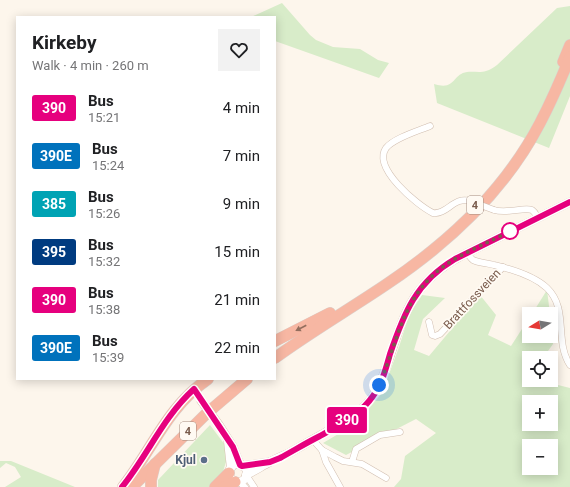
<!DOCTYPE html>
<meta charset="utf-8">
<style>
body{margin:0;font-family:Roboto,sans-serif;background:#f2f2f2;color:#202124;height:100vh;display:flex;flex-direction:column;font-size:15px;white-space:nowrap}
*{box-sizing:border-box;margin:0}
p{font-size:13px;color:#757577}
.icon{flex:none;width:22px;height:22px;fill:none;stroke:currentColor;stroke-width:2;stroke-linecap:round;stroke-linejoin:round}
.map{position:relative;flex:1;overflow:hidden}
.details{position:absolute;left:16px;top:16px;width:260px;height:364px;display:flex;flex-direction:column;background:#fff;border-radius:0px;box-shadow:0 2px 10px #0003}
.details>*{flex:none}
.badge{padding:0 8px;border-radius:3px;font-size:14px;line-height:26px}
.needle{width:26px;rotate:259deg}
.controls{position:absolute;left:522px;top:307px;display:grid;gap:8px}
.controls a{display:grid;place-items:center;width:36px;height:36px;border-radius:0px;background:#fff;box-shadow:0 2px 10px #0003;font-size:20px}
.you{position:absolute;width:20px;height:20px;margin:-10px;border:3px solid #fff;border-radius:50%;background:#1a73e8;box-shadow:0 0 0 6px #1a73e833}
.map>.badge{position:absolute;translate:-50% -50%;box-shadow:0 0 0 2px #fff}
.round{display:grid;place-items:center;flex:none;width:42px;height:42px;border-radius:0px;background:#f2f2f2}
.headline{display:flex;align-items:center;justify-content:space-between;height:68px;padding:0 16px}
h1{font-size:19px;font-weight:700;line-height:30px}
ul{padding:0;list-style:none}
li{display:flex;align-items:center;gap:12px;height:48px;padding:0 16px}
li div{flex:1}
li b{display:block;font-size:15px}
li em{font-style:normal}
li .badge{min-width:44px;font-weight:700;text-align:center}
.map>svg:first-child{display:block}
</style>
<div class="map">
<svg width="570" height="487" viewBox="0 0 570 487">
<rect width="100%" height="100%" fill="#fdf6ec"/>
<g fill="#d8ecc9" fill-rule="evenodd">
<path d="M282,3L310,35L316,40L333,47L360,49L378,60L389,63L379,78L275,41V17H251Z"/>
<path d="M570,6V96L549,148L437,103L434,84C456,91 452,74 467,72C473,71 480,73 486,71C490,70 494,67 497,65L557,8Z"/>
<path d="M547,290L550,314H532Z"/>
<path d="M422,295L445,298L423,319L414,350L429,356L480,295L496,315L488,335L511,346L529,318V336H551V324L553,344L543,358H529V380H538L570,388V487H394L401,479L405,456L436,433L416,419L346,455L323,443L357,423L382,393L399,347L409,315ZM529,402H551V424H529ZM529,446H551V468H529Z"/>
<path d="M210,425L225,445L226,462L221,478L211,487H158V480Z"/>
<path d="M0,461H11L75,487H5L21,477L15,467L6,463L0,468Z"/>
</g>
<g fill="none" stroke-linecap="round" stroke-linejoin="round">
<defs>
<g id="street">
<path d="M430,126C418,131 394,138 386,148C372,168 417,205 433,213C447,215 454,196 470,201"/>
<path d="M494,210C507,214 524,207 532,210C535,212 536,215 538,218"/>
<path d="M467,253C469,255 470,258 473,260C479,263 487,263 494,265C511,269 533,275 547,288C569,309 554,341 570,365"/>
<path d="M429,322L432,335L435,336L440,334L503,267"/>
<path d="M313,440L322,450L335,457L343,461L362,464L386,478"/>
<path d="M322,450L326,462L340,487"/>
<path d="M352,462L356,449L380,435L400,432"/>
<path d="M246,475L254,487"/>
<path d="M239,482L245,487"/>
</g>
<g id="secondary">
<path d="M219,425L233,447L240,465"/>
<path d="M228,441L231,468"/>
<circle cx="238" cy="473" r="9"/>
<path d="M242,466L270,462"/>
<path d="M246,475C255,471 262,466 270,462C276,458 283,456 289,453C300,447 310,441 321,435C338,425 357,416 370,400C380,387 385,371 390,356C405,310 416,280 461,256L570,202"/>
</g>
<g id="highway">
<path d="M563,62L570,45"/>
<path d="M275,341L330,313"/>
<path d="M275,358C327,320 383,291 433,250C476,215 514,173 540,123C551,102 561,79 570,57"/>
<path d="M123,487C152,450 167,407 208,379"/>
<path d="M132,487L206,414L247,379"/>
<path d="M151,487V480L155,464"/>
<path d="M215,487L229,473"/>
<path d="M224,487L235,482"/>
</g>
</defs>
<use href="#street" stroke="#d1beb0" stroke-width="7"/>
<use href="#secondary" stroke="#d6c0b0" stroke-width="9"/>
<use href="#highway" stroke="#dad1cd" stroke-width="12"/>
<use href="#street" stroke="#fff" stroke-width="6"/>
<use href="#secondary" stroke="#fff" stroke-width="8"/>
<use href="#highway" stroke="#f7b7a3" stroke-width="11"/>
<defs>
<path id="street-bridge" d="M470,201L494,210"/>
<path id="secondary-bridge" d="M200,399L219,425"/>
</defs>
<use href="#street-bridge" stroke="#d1beb0" stroke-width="7" stroke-linecap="butt"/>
<use href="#secondary-bridge" stroke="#d6c0b0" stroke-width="9" stroke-linecap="butt"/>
<use href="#street-bridge" stroke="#fff" stroke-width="6"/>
<use href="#secondary-bridge" stroke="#fff" stroke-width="8"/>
</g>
<defs><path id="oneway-solid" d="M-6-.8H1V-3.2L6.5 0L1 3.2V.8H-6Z"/></defs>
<use fill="#936e5e" href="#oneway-solid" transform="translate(301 328) rotate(152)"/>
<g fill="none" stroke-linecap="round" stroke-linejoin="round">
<defs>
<path id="line" d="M122,487C148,455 163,417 194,389L233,447L240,465L242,466L270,462L280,458C293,451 306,443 320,436C339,425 360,415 373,396C382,384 386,368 390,354C404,313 416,282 455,259L570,202"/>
</defs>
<use href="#line" stroke="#fff" stroke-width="9"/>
<use href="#line" stroke="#e6007e" stroke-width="6"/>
<path stroke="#7a5c4d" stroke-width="4" stroke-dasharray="0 7.2" d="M379,385C400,337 402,293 450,262C469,250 490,242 510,231"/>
</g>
<circle fill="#fff" stroke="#e6007e" stroke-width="2" cx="510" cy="231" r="8"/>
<circle fill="#5c6f8a" stroke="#fffaf3" stroke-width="1.5" cx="204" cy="460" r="4"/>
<g text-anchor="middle" stroke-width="3.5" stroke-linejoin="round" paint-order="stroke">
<g fill="#fffaf3" stroke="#a28b7f" stroke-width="1">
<rect x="467" y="196" width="16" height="18" rx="3"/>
<rect x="180" y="422" width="16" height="18" rx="3"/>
</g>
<g font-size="11" font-weight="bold" fill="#7a5c4d">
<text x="475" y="209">4</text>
<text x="188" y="435">4</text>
</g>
<g font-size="12" fill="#7a5c4d" stroke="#fffaf3">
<text transform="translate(472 299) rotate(-47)" y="4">Brattfossveien</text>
</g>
<g font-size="12" font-weight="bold" fill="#4e5e75" stroke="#fffaf3" text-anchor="end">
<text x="196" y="464">Kjul</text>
</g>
</g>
</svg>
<div class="controls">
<a><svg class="needle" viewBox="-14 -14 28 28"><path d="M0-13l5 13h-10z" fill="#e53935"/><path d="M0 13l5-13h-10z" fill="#757577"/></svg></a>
<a><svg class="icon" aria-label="locate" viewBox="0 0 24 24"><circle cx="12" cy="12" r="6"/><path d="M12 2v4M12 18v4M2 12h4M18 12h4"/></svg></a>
<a>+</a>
<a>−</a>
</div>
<div class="you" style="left:379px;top:385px"></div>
<b class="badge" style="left:347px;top:420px;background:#e6007e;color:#fff">390</b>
<section class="details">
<div class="headline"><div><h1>Kirkeby</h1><p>Walk · 4 min · 260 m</p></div><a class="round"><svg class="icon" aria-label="heart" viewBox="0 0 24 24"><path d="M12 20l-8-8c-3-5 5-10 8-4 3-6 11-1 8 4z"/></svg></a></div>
<ul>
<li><span class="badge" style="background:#e6007e;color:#fff">390</span><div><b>Bus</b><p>15:21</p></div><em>4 min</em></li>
<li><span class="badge" style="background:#0072bc;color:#fff">390E</span><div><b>Bus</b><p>15:24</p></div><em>7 min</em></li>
<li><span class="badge" style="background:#00a3b4;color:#fff">385</span><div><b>Bus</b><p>15:26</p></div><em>9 min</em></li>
<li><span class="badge" style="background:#003b80;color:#fff">395</span><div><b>Bus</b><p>15:32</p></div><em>15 min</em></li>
<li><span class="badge" style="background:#e6007e;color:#fff">390</span><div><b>Bus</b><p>15:38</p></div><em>21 min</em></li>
<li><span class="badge" style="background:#0072bc;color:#fff">390E</span><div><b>Bus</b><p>15:39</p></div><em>22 min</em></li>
</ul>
</section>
</div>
